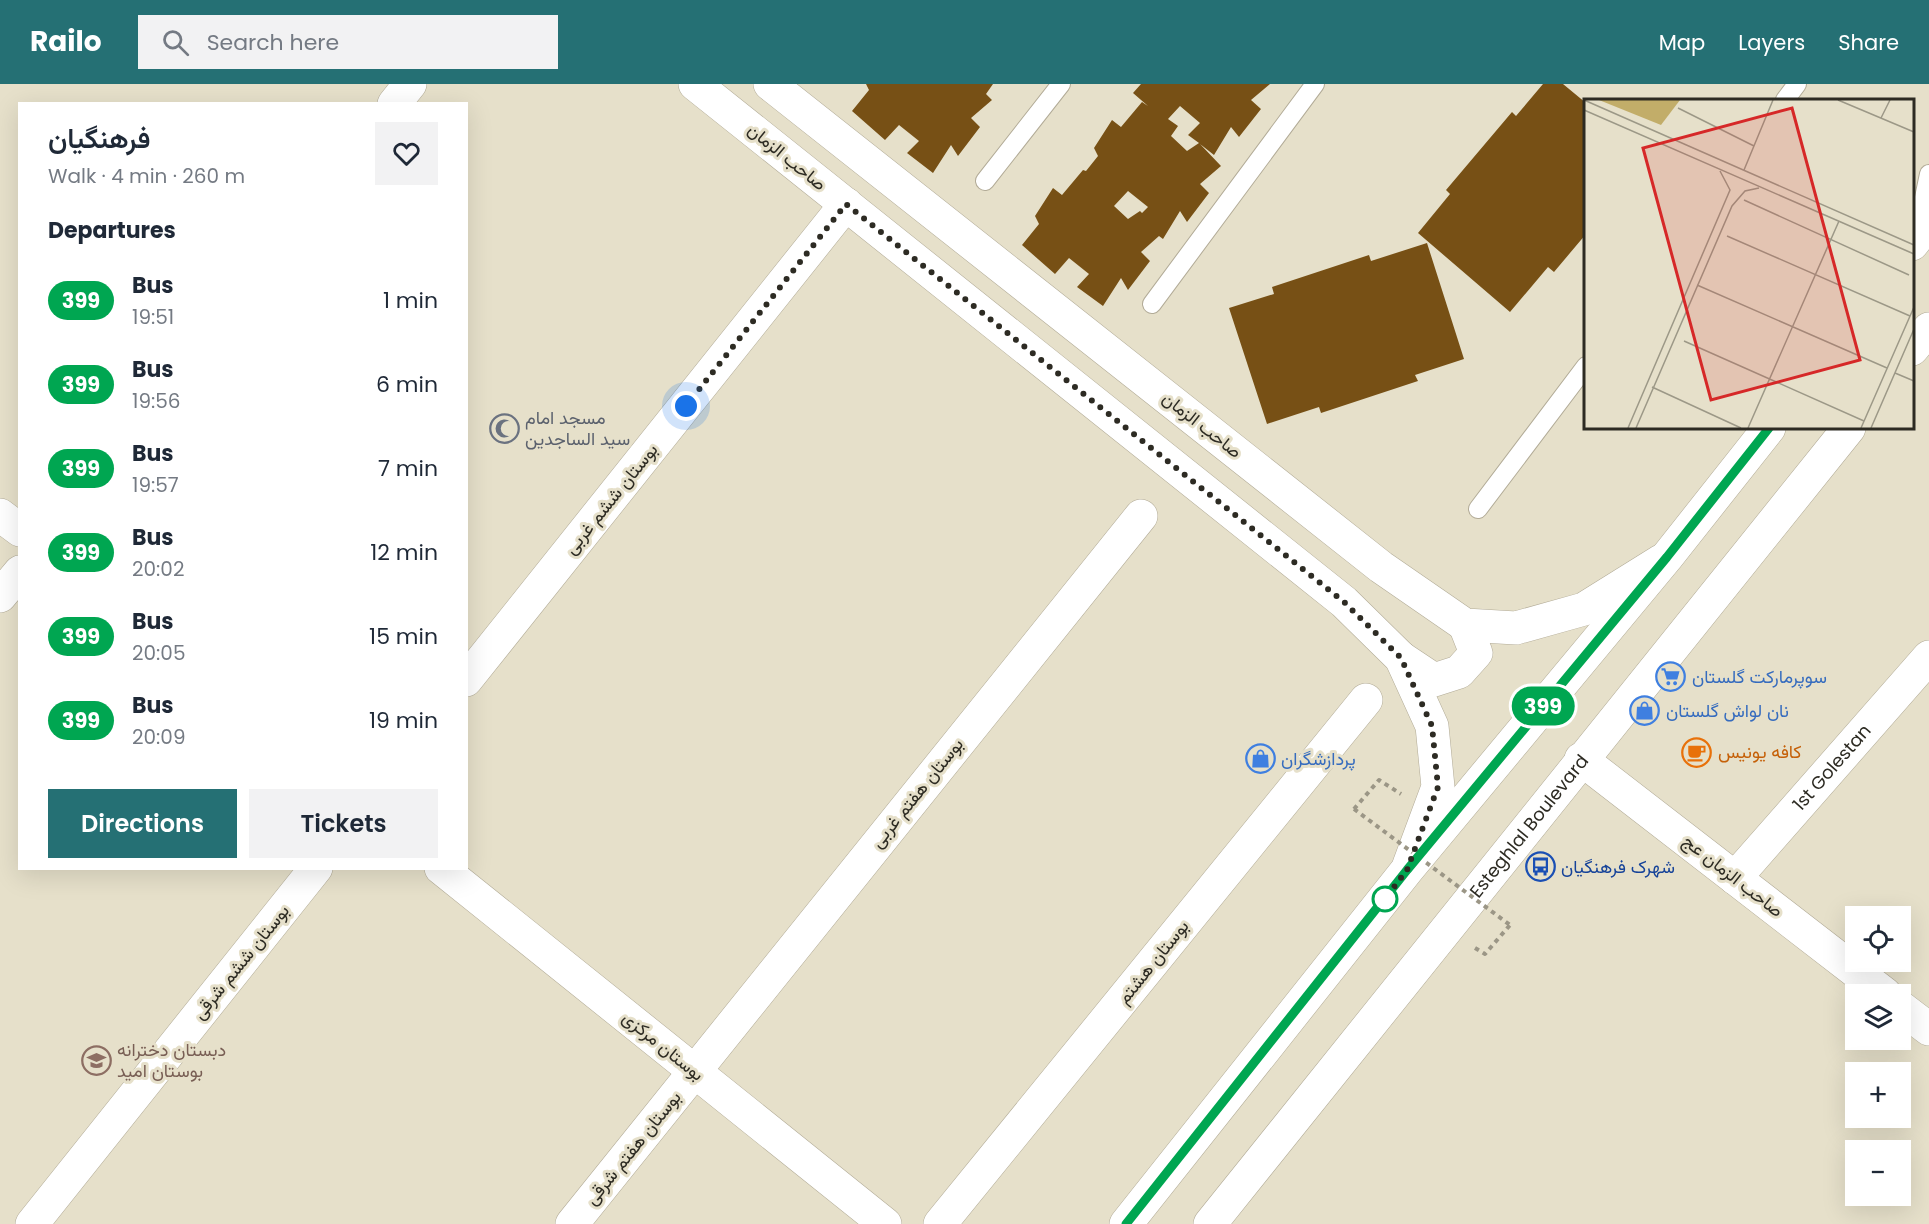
<!DOCTYPE html>
<meta charset="utf-8">
<style>
body{margin:0;font-family:Poppins,Vazirmatn,sans-serif;background:#f2f2f3;color:#1f2937;height:100vh;display:flex;flex-direction:column;font-size:22px;white-space:nowrap}
*{box-sizing:border-box;margin:0}
p{font-size:20px;color:#747a83}
.icon{flex:none;width:33px;height:33px;fill:none;stroke:currentColor;stroke-width:2;stroke-linecap:round;stroke-linejoin:round}
.map{position:relative;flex:1;overflow:hidden}
.sheet{position:absolute;left:18px;top:18px;width:450px;height:768px;display:flex;flex-direction:column;background:#fff;border-radius:0px;box-shadow:0 6px 24px #0002}
.sheet>*{flex:none}
.badge{padding:0 12px;border-radius:20px;font-size:21px;line-height:39px}
.tools{position:absolute;left:1845px;top:822px;display:grid;gap:12px}
.tools a{display:grid;place-items:center;width:66px;height:66px;border-radius:0px;background:#fff;box-shadow:0 6px 24px #0002;font-size:30px}
.you{position:absolute;width:30px;height:30px;margin:-15px;border:4px solid #fff;border-radius:50%;background:#1a73e8;box-shadow:0 0 0 9px #1a73e833}
.map>.badge{position:absolute;translate:-50% -50%;box-shadow:0 0 0 3px #fff}
h2{padding:0 30px;font-size:22px;line-height:54px}
.round{display:grid;place-items:center;flex:none;width:63px;height:63px;border-radius:0px;background:#f2f2f3}
.summary{display:flex;align-items:center;justify-content:space-between;height:102px;padding:0 30px}
h1{font-size:28px;font-weight:600;line-height:45px}
.button{display:flex;gap:12px;margin-top:auto;padding:12px 30px}
.button a{flex:1;height:69px;border-radius:0px;background:#257074;color:#fff;font-size:24px;font-weight:600;line-height:69px;text-align:center}
.button a+a{background:#f2f2f3;color:#1f2937}
ul{padding:0;list-style:none}
li{display:flex;align-items:center;gap:18px;height:84px;padding:0 30px}
li div{flex:1}
li b{display:block;font-size:22px}
li em{font-style:normal}
li .badge{min-width:66px;font-weight:700;text-align:center}
header{display:flex;align-items:center;gap:36px;box-sizing:border-box;height:84px;padding:0 30px;background:#257074;color:#fff}
header strong{font-size:28px}
nav{display:flex;gap:33px;margin-inline-start:auto;font-size:21px}
.search{width:420px;height:54px;background:#f2f2f3;display:flex;align-items:center;gap:15px;box-sizing:border-box;padding:0 21px;border-radius:0px;color:#747a83;font-size:22px}
.map>svg:first-child{display:block}
</style>
<header>
<strong>Railo</strong>
<div class="search"><svg class="icon" aria-label="search" viewBox="0 0 24 24"><circle cx="10" cy="10" r="6"/><path d="M15 15l6 6"/></svg>Search here</div>
<nav><a>Map</a><a>Layers</a><a>Share</a></nav>
</header>
<div class="map">
<svg width="1929" height="1140" viewBox="0 0 1929 1140">
<rect width="100%" height="100%" fill="#e6e0ca"/>
<g fill="#775015" fill-rule="evenodd">
<path d="M866,0H993L986,10L992,16L971,34L980,43L958,72L951,61L933,89L907,69L919,57L899,41L885,56L852,27L869,6Z"/>
<path d="M1141,0H1270L1251,16L1261,25L1239,53L1231,43L1214,71L1200,60L1221,82L1200,100L1209,109L1187,138L1180,127L1163,155L1159,152L1141,168L1150,177L1128,206L1121,194L1103,222L1077,203L1089,190L1069,174L1055,190L1022,161L1039,140L1035,132L1053,104L1062,111L1083,86L1086,87L1098,72L1094,64L1112,36L1121,43L1142,18L1148,22L1133,9ZM1180,22L1200,39L1188,51L1199,59L1187,67L1171,52L1178,42L1168,35ZM1128,107L1148,123L1142,129L1140,127L1128,135L1114,122Z"/>
<path d="M1543,0H1563L1586,19V150L1554,188L1548,183L1510,228L1418,149L1450,110L1446,106L1512,28L1516,32Z"/>
<path d="M1427,159L1464,275L1415,291L1418,297L1321,329L1319,323L1267,340L1229,224L1274,210L1272,203L1369,171L1371,177Z"/>
</g>
<g fill="none" stroke-linecap="round" stroke-linejoin="round">
<defs>
<g id="service">
<path d="M1785,16L1797,0"/>
<path d="M985,97L1061,0"/>
<path d="M1917,147L1929,90"/>
<path d="M1152,220L1315,0"/>
<path d="M1478,425L1586,282"/>
</g>
<g id="minor">
<path d="M394,20L410,0"/>
<path d="M0,431L20,446"/>
<path d="M0,512L20,488"/>
<path d="M466,596L846,120"/>
<path d="M1581,675L1885,910"/>
<path d="M441,784L885,1140"/>
<path id="s1" d="M1735,794L1929,573"/>
<path d="M1900,923L1929,945"/>
<path d="M32,1140L316,784"/>
<path d="M572,1140L1141,432"/>
<path d="M940,1140L1366,616"/>
</g>
<g id="secondary">
<path d="M695,0L1344,518L1401,574L1432,642L1438,703L1409,781"/>
<path d="M770,0L1381,483L1465,541L1516,544L1584,525L1661,477"/>
<path d="M1401,574L1434,596L1459,588L1476,569L1465,541"/>
</g>
<g id="primary">
<path d="M1912,160L1929,139"/>
<path d="M1912,265L1929,245"/>
<path d="M1126,1140L1407,786L1667,473L1769,344"/>
<path id="s2" d="M1210,1140L1849,344"/>
</g>
</defs>
<use href="#service" stroke="#b2ab97" stroke-width="20"/>
<use href="#minor" stroke="#b2ab97" stroke-width="34"/>
<use href="#secondary" stroke="#b2ab97" stroke-width="34"/>
<use href="#primary" stroke="#b2ab97" stroke-width="34"/>
<g stroke="#9b9686" stroke-width="4" stroke-dasharray="4.5 4.5" stroke-linecap="butt">
<path d="M1354,725L1379,696L1401,710"/>
<path d="M1475,864L1485,870L1510,841"/>
</g>
<use href="#service" stroke="#fff" stroke-width="18"/>
<use href="#minor" stroke="#fff" stroke-width="33"/>
<use href="#secondary" stroke="#fff" stroke-width="33"/>
<use href="#primary" stroke="#fff" stroke-width="33"/>
<path stroke="#9b9686" stroke-width="4" stroke-dasharray="4.5 4.5" stroke-linecap="butt" d="M1354,725L1510,841"/>
</g>
<g fill="none" stroke-linecap="round" stroke-linejoin="round">
<defs>
<path id="line" d="M1126,1140L1407,786L1667,473L1769,344"/>
</defs>
<use href="#line" stroke="#fff" stroke-width="14"/>
<use href="#line" stroke="#00a651" stroke-width="9"/>
<path stroke="#2d2b23" stroke-width="6" stroke-dasharray="0 10.8" d="M686,322L846,120L1344,518L1401,574L1432,642L1438,703L1407,786L1378,824L1385,815"/>
</g>
<defs>
<symbol id="mosque-ring" viewBox="-11 -11 22 22"><circle r="9.5" fill="#e6e0ca" stroke="#6b7280" stroke-width="1.5"/><path d="M3.5-4.9A6 6 0 1 0 3.5 4.9A5 5 0 1 1 3.5-4.9Z" fill="#6b7280"/></symbol>
<symbol id="supermarket-ring" viewBox="-11 -11 22 22"><circle r="9.5" fill="#e6e0ca" stroke="#3f7fe0" stroke-width="1.5"/><path d="M-6-5.5h2.5l.6 2H6L4.5 2H-2.5L-4.4-4H-6ZM-1.5 3.2a1.3 1.3 0 1 0 .1 0ZM3 3.2a1.3 1.3 0 1 0 .1 0Z" fill="#3f7fe0"/></symbol>
<symbol id="shop-ring" viewBox="-11 -11 22 22"><circle r="9.5" fill="#e6e0ca" stroke="#3f7fe0" stroke-width="1.5"/><path d="M-5-2.5h2.3a2.7 3.5 0 0 1 5.4 0H5L5.5 6h-11ZM-1.5-2.5h3a1.5 2.3 0 0 0-3 0Z" fill="#3f7fe0"/></symbol>
<symbol id="cafe-ring" viewBox="-11 -11 22 22"><circle r="9.5" fill="#e6e0ca" stroke="#e8710a" stroke-width="1.5"/><path d="M-5.5-4.5H6V0H3Q3 3.5 0 3.5H-2.5Q-5.5 3.5-5.5 0ZM3-3.2v2h1.7v-2ZM-6 4.5H4V6H-6Z" fill="#e8710a"/></symbol>
<symbol id="bus-ring" viewBox="-11 -11 22 22"><circle r="9.5" fill="#e6e0ca" stroke="#1a4fb4" stroke-width="1.5"/><path d="M-5-6H5V4H4V6H2V4H-2V6H-4V4H-5ZM-3.5-4V0h7V-4ZM-3.5 1.2v1.5H-2V1.2ZM2 1.2v1.5H3.5V1.2Z" fill="#1a4fb4"/></symbol>
<symbol id="school-ring" viewBox="-11 -11 22 22"><circle r="9.5" fill="#e6e0ca" stroke="#8d6e63" stroke-width="1.5"/><path d="M0-5L7-2L0 1L-7-2ZM-4 1L0 2.5L4 1V4Q0 6-4 4Z" fill="#8d6e63"/></symbol>
</defs>
<g fill-rule="evenodd">
<use href="#mosque-ring" x="488" y="328" width="33" height="33"/>
<use href="#supermarket-ring" x="1654" y="576" width="33" height="33"/>
<use href="#shop-ring" x="1628" y="610" width="33" height="33"/>
<use href="#cafe-ring" x="1680" y="652" width="33" height="33"/>
<use href="#shop-ring" x="1244" y="658" width="33" height="33"/>
<use href="#bus-ring" x="1524" y="766" width="33" height="33"/>
<use href="#school-ring" x="80" y="960" width="33" height="33"/>
</g>
<circle fill="#fff" stroke="#00a651" stroke-width="3" cx="1385" cy="815" r="12"/>
<g text-anchor="middle" stroke-width="6" stroke-linejoin="round" paint-order="stroke">
<g font-size="18" fill="#2d2b23" stroke="#e6e0ca">
<text transform="translate(787 73) rotate(39)" y="6">صاحب الزمان</text>
<text transform="translate(1202 341) rotate(38)" y="6">صاحب الزمان</text>
<text transform="translate(611 415) rotate(-51)" y="6">بوستان ششم غربی</text>
<text dy="6" stroke="none"><textPath href="#s1" startOffset="147">1st Golestan</textPath></text>
<text transform="translate(917 709) rotate(-51)" y="6">بوستان هفتم غربی</text>
<text dy="6" stroke="none"><textPath href="#s2" startOffset="510">Esteghlal Boulevard</textPath></text>
<text transform="translate(1733 792) rotate(38)" y="6">صاحب الزمان عج</text>
<text transform="translate(241 878) rotate(-51)" y="6">بوستان ششم شرقی</text>
<text transform="translate(1153 878) rotate(-51)" y="6">بوستان هشتم</text>
<text transform="translate(663 962) rotate(39)" y="6">بوستان مرکزی</text>
<text transform="translate(633 1064) rotate(-51)" y="6">بوستان هفتم شرقی</text>
</g>
<g font-size="18" fill="#5b616d" stroke="#e6e0ca" text-anchor="start">
<text x="525" y="340">مسجد امام<tspan x="525" dy="21">سید الساجدین</tspan></text>
</g>
<g font-size="18" fill="#366cbe" stroke="#e6e0ca" text-anchor="start">
<text x="1692" y="599">سوپرمارکت گلستان</text>
<text x="1666" y="633">نان لواش گلستان</text>
<text x="1281" y="681">پردازشگران</text>
</g>
<g font-size="18" fill="#c56008" stroke="#e6e0ca" text-anchor="start">
<text x="1718" y="674">کافه یونیس</text>
</g>
<g font-size="18" fill="#164399" stroke="#e6e0ca" text-anchor="start">
<text x="1561" y="789">شهرک فرهنگیان</text>
</g>
<g font-size="18" fill="#785e54" stroke="#e6e0ca" text-anchor="start">
<text x="117" y="972">دبستان دخترانه<tspan x="117" dy="21">بوستان امید</tspan></text>
</g>
</g>
<g transform="translate(1584 15)">
<rect width="330" height="330" fill="#e6e0ca"/>
<path d="M15,1H96L77,26Z" fill="#c2ad69"/>
<path fill="none" stroke="#9c9887" stroke-width="1.5" d="M0,1L330,146M254,1L330,33M94,9L170,47M0,11L330,155M297,19L306,1M160,71L189,1M160,101L325,176M143,137L326,217M113,186L303,269M100,242L280,322M311,274L330,282M68,288L157,329M44,329L146,91L136,72M52,329L148,107L161,92L175,89M164,329L255,122M277,329L330,208M287,329L330,230"/>
<path fill="#d62828" fill-opacity="0.15" stroke="#d62828" stroke-width="3" d="M208,9L276,261L127,301L59,49Z"/>
<rect width="330" height="330" fill="none" stroke="#2d2b23" stroke-width="3"/>
</g>
</svg>
<div class="tools">
<a><svg class="icon" aria-label="locate" viewBox="0 0 24 24"><circle cx="12" cy="12" r="6"/><path d="M12 2v4M12 18v4M2 12h4M18 12h4"/></svg></a>
<a><svg class="icon" aria-label="layers" viewBox="0 0 24 24"><path d="M12 4l9 5-9 5-9-5zM3 14l9 5 9-5"/></svg></a>
<a>+</a>
<a>−</a>
</div>
<div class="you" style="left:686px;top:322px"></div>
<b class="badge" style="left:1543px;top:622px;background:#00a651;color:#fff">399</b>
<section class="sheet">
<div class="summary"><div><h1>فرهنگیان</h1><p>Walk · 4 min · 260 m</p></div><a class="round"><svg class="icon" aria-label="heart" viewBox="0 0 24 24"><path d="M12 20l-8-8c-3-5 5-10 8-4 3-6 11-1 8 4z"/></svg></a></div>
<h2>Departures</h2>
<ul>
<li><span class="badge" style="background:#00a651;color:#fff">399</span><div><b>Bus</b><p>19:51</p></div><em>1 min</em></li>
<li><span class="badge" style="background:#00a651;color:#fff">399</span><div><b>Bus</b><p>19:56</p></div><em>6 min</em></li>
<li><span class="badge" style="background:#00a651;color:#fff">399</span><div><b>Bus</b><p>19:57</p></div><em>7 min</em></li>
<li><span class="badge" style="background:#00a651;color:#fff">399</span><div><b>Bus</b><p>20:02</p></div><em>12 min</em></li>
<li><span class="badge" style="background:#00a651;color:#fff">399</span><div><b>Bus</b><p>20:05</p></div><em>15 min</em></li>
<li><span class="badge" style="background:#00a651;color:#fff">399</span><div><b>Bus</b><p>20:09</p></div><em>19 min</em></li>
</ul>
<div class="button"><a>Directions</a><a>Tickets</a></div>
</section>
</div>
